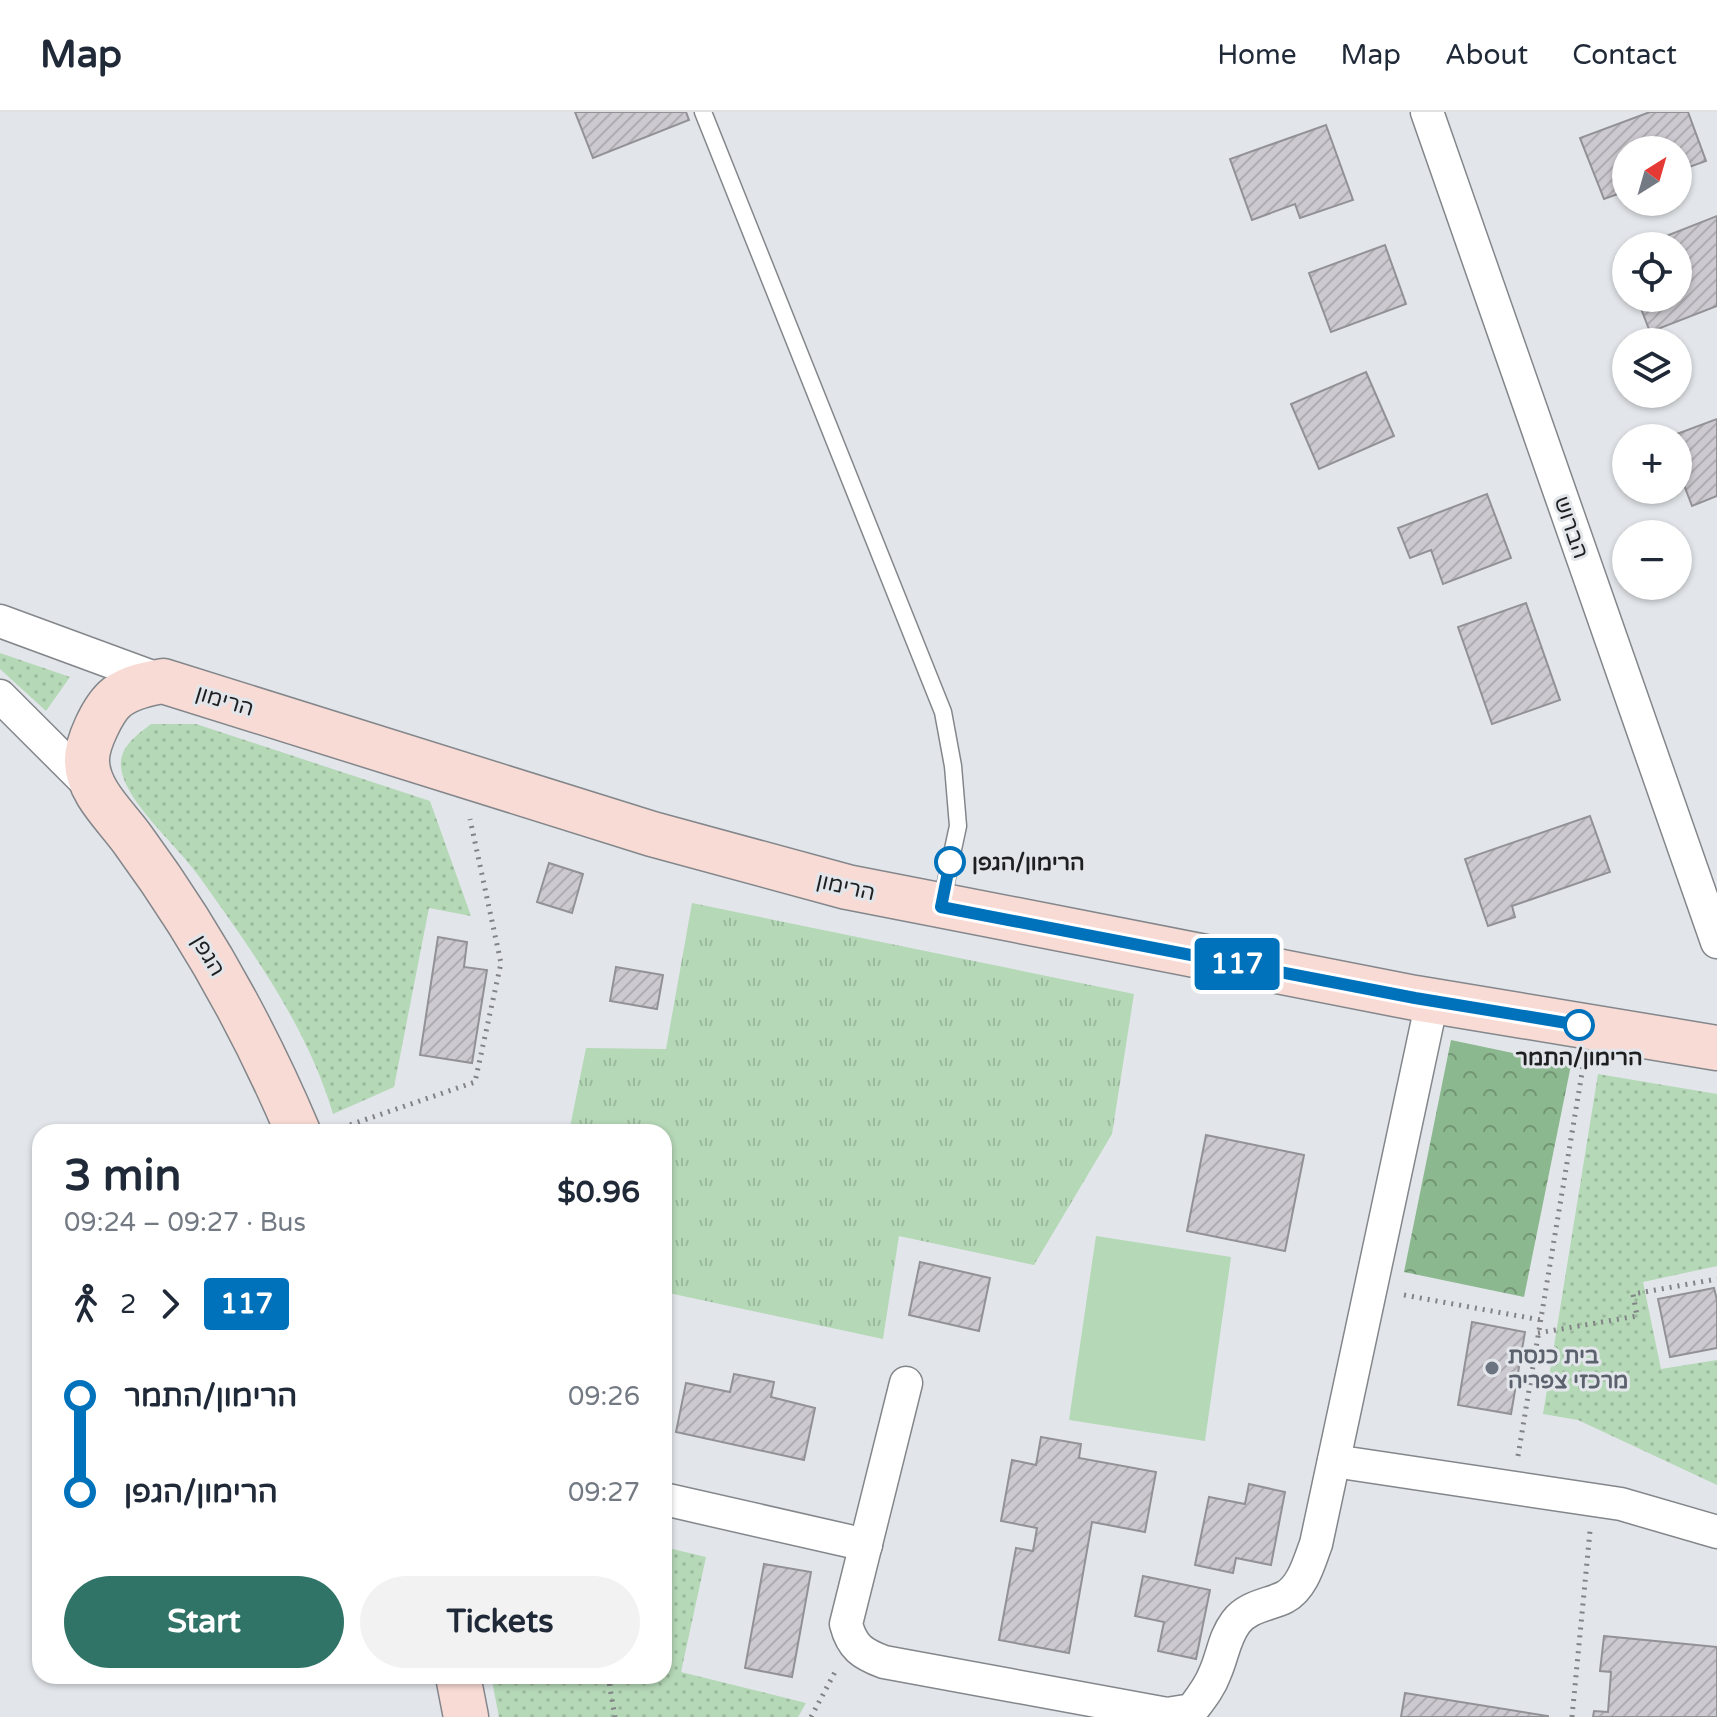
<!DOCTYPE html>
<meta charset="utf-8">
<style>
body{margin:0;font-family:"Varela Round","Noto Sans Hebrew",sans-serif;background:#f2f2f3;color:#1f2937;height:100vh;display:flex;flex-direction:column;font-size:30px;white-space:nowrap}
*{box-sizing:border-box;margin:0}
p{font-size:26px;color:#747a83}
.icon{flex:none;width:44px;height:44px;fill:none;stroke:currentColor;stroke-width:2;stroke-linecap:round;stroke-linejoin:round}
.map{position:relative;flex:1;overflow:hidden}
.panel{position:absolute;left:32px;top:1012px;width:640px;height:560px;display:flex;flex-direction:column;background:#fff;border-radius:24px;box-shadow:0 2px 6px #0004}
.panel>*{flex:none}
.badge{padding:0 16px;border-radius:6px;font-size:28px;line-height:52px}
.needle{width:52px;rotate:37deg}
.fabs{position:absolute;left:1612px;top:24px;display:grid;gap:16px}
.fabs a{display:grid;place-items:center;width:80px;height:80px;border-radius:50%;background:#fff;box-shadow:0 2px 6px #0004;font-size:40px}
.map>.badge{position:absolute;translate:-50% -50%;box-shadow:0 0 0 4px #fff}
.legs{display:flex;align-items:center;gap:12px;height:88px;padding:0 32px;font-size:26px}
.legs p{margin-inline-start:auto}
.headline{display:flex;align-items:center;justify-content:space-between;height:136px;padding:0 32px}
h1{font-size:44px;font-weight:800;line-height:60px}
.cta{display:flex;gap:16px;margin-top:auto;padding:16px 32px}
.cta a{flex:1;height:92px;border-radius:48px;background:#307467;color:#fff;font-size:32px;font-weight:800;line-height:92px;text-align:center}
.cta a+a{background:#f2f2f3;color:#1f2937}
ul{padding:0 32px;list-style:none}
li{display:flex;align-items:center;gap:28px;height:96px;font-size:30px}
li i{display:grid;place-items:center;width:12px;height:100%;margin:0 10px;background:currentColor}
li i::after{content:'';width:20px;height:20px;margin:-10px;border:6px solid;border-radius:50%;background:#fff}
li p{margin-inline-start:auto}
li:first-child i{background:linear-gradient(#0000 50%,currentColor 0)}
li:last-child i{background:linear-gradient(currentColor 50%,#0000 0)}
header{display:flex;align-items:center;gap:48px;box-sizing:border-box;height:112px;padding:0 40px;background:#fff;border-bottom:2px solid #e0e1e3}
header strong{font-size:38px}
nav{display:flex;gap:44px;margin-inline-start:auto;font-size:28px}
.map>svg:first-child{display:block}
</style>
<header>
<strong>Map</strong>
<nav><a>Home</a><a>Map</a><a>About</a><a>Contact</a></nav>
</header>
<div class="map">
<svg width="1717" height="1605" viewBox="0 0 1717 1605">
<defs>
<pattern id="grass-tufts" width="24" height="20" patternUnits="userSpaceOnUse" patternTransform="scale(2)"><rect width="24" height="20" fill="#b5d8b7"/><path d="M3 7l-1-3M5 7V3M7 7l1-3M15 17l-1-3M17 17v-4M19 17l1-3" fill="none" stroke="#9bb99d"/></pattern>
<pattern id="forest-crowns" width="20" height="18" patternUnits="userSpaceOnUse" patternTransform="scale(2)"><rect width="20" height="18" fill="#8cb88f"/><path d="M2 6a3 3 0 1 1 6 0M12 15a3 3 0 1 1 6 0" fill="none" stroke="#729574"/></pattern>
<pattern id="park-dots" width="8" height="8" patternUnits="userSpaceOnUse" patternTransform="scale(2)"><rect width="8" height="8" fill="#b5d8b7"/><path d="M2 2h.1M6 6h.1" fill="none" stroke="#9bb99d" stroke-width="1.8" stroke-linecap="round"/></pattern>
<pattern id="building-hatch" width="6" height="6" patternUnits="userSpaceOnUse" patternTransform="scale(2)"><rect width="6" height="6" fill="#cccad0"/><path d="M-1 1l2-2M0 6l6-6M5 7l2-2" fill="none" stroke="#afadb2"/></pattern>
</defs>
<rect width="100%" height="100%" fill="#e2e6ea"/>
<path fill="url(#grass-tufts)" d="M692,791L1134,882L1112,1022L1034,1153L899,1124L883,1227L664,1180V1020H569L586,936L666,937Z"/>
<path fill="url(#forest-crowns)" d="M1451,928L1571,953L1524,1185L1404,1160Z"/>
<g fill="url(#park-dots)">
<path d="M0,541L70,565L46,599L0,557Z"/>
<path d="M151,612H196L430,689L471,804L429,796L394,975L333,1002C307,914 251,837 198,763C178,734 124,689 121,655C119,635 137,623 151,612Z"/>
<path d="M1598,962L1717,982V1154L1643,1170L1661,1257L1717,1248V1373L1578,1308L1543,1302Z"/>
<path d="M664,1435L706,1445L681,1560L806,1591L798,1605H499L491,1564H664Z"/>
</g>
<path fill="#b5d8b7" d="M1096,1124L1231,1145L1205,1329L1069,1308Z"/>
<g fill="url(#building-hatch)" stroke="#929196" stroke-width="2">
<path d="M575,0H686L689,8L593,46Z"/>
<path d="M1650,0H1688L1706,49L1678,59V38H1626V79L1604,87L1580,26Z"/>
<path d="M1326,13L1353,88L1300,106L1295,92L1252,108L1230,47Z"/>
<path d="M1717,104V194L1650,220L1637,186H1678V134H1641Z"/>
<path d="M1385,133L1406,192L1331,220L1309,161Z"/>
<path d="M1366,260L1394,324L1319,357L1291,292Z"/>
<path d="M1717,307V384L1692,394L1678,357V326H1666Z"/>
<path d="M1487,382L1511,446L1443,472L1431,438L1410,446L1398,416Z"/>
<path d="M1526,491L1560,588L1492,612L1458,515Z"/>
<path d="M1590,704L1610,760L1512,794L1515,805L1488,814L1465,747Z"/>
<path d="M549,751L583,762L572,801L537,790Z"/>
<path d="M438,825L467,830L464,855L487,858L472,951L420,943Z"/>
<path d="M616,855L663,863L657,897L610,889Z"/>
<path d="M1206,1023L1304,1043L1285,1139L1187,1119Z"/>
<path d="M920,1150L990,1166L979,1219L909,1203Z"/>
<path d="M1714,1176L1717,1188V1236L1670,1245L1658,1187Z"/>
<path d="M1472,1210L1525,1220L1511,1302L1458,1293Z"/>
<path d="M734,1262L774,1270L771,1285L815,1296L804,1348L676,1320L686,1271L730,1280Z"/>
<path d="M1041,1325L1081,1332L1079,1346L1156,1360L1145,1420L1092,1410L1069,1541L999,1528L1016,1436L1033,1439L1037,1416L1001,1409L1012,1348L1036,1353Z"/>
<path d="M1249,1372L1285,1380L1271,1453L1236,1446L1233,1461L1195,1453L1209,1385L1245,1392Z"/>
<path d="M764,1452L811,1460L792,1565L745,1556Z"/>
<path d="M1143,1464L1210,1478L1196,1547L1158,1539L1164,1510L1135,1504Z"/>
<path d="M1604,1524L1717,1535V1605H1593L1594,1599L1608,1600L1611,1560L1600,1559Z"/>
<path d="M1405,1581L1548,1604V1605H1401Z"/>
</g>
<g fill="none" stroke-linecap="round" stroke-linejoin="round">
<defs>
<path id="lane" d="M703,0L943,600L953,654L958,714L941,793"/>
<g id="street">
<path d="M1427,0L1717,830"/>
<path d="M0,509L163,569"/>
<path d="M0,584L94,678"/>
<path d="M906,1271L846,1512C852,1535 862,1542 884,1550L1167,1602L1192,1598C1201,1586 1210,1575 1215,1561C1223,1543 1224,1526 1236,1510C1248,1494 1269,1493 1285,1485C1303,1475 1309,1450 1316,1432L1432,889"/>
<path d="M1334,1349L1621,1392L1717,1420"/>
<path d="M664,1387L866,1433"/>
</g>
<g id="secondary">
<path d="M298,1020C254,916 200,819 133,728C116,704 88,680 87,650C86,632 103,596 117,585C131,575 147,572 163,569L652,722L847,775L1415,886L1717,936"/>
<path d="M458,1564L466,1605"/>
</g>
</defs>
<use href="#lane" stroke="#83878b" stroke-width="19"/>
<use href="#street" stroke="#83878b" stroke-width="35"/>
<use href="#secondary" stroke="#83878b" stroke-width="47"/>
<g stroke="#818386" stroke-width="5" stroke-dasharray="2 6" stroke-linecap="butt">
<path d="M335,1018L475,970L501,851L470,707"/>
<path d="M1404,1183L1541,1208"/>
<path d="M1538,1221L1637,1204L1633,1182L1717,1167"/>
<path d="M1518,1344L1583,955"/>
<path d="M608,1564L615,1605"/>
<path d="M811,1605L835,1560"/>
<path d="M1572,1605L1590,1419"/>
</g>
<use href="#lane" stroke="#fff" stroke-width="16"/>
<use href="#street" stroke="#fff" stroke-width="32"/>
<use href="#secondary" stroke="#f9dbd5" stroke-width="44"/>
</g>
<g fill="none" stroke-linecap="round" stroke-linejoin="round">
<defs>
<path id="line-1" d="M950,750L941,795L1415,886L1579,913"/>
</defs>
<use href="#line-1" stroke="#fff" stroke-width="18"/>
<use href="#line-1" stroke="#0072bc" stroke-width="12"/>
</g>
<g fill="#fff" stroke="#0072bc" stroke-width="4">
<circle cx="950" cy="750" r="14"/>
<circle cx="1579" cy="913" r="14"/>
</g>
<circle fill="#6b7280" stroke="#e2e6ea" stroke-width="3" cx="1492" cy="1256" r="8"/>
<g text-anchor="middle" stroke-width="6" stroke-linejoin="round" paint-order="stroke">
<g font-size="22" fill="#1e1f21" stroke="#e2e6ea">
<text transform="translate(1572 415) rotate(71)" y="8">הברוש</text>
<text transform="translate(225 588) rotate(17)" y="8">הרימון</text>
<text transform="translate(846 774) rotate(13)" y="8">הרימון</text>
<text transform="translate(209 843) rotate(59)" y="8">הגפן</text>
</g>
<g font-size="22" font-weight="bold" fill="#1e1f21" stroke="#e2e6ea" text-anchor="start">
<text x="972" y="758">הרימון/הגפן</text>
<text x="1579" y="953" text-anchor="middle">הרימון/התמר</text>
</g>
<g font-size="22" font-weight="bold" fill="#5b616d" stroke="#e2e6ea" text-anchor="start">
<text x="1508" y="1251">בית כנסת<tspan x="1508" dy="25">מרכזי צפריה</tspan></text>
</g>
</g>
</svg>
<div class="fabs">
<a><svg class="needle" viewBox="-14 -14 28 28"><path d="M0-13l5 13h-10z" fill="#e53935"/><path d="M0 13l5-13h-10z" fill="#747a83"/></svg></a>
<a><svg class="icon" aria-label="locate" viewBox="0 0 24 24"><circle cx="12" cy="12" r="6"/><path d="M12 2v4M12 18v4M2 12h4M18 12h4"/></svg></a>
<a><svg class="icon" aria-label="layers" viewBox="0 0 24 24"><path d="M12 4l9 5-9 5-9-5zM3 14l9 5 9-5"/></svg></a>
<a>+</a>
<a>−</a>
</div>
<b class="badge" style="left:1237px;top:852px;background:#0072bc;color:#fff">117</b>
<section class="panel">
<div class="headline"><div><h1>3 min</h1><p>09:24 – 09:27 · Bus</p></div><b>$0.96</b></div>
<div class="legs"><svg class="icon" aria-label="walk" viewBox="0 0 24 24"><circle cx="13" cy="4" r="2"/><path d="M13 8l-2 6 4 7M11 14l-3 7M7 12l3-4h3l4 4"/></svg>2<svg class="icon" aria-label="forward" viewBox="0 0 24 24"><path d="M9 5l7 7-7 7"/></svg><b class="badge" style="background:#0072bc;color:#fff">117</b></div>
<ul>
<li><i style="color:#0072bc"></i><b>הרימון/התמר</b><p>09:26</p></li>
<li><i style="color:#0072bc"></i><b>הרימון/הגפן</b><p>09:27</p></li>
</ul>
<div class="cta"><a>Start</a><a>Tickets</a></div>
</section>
</div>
